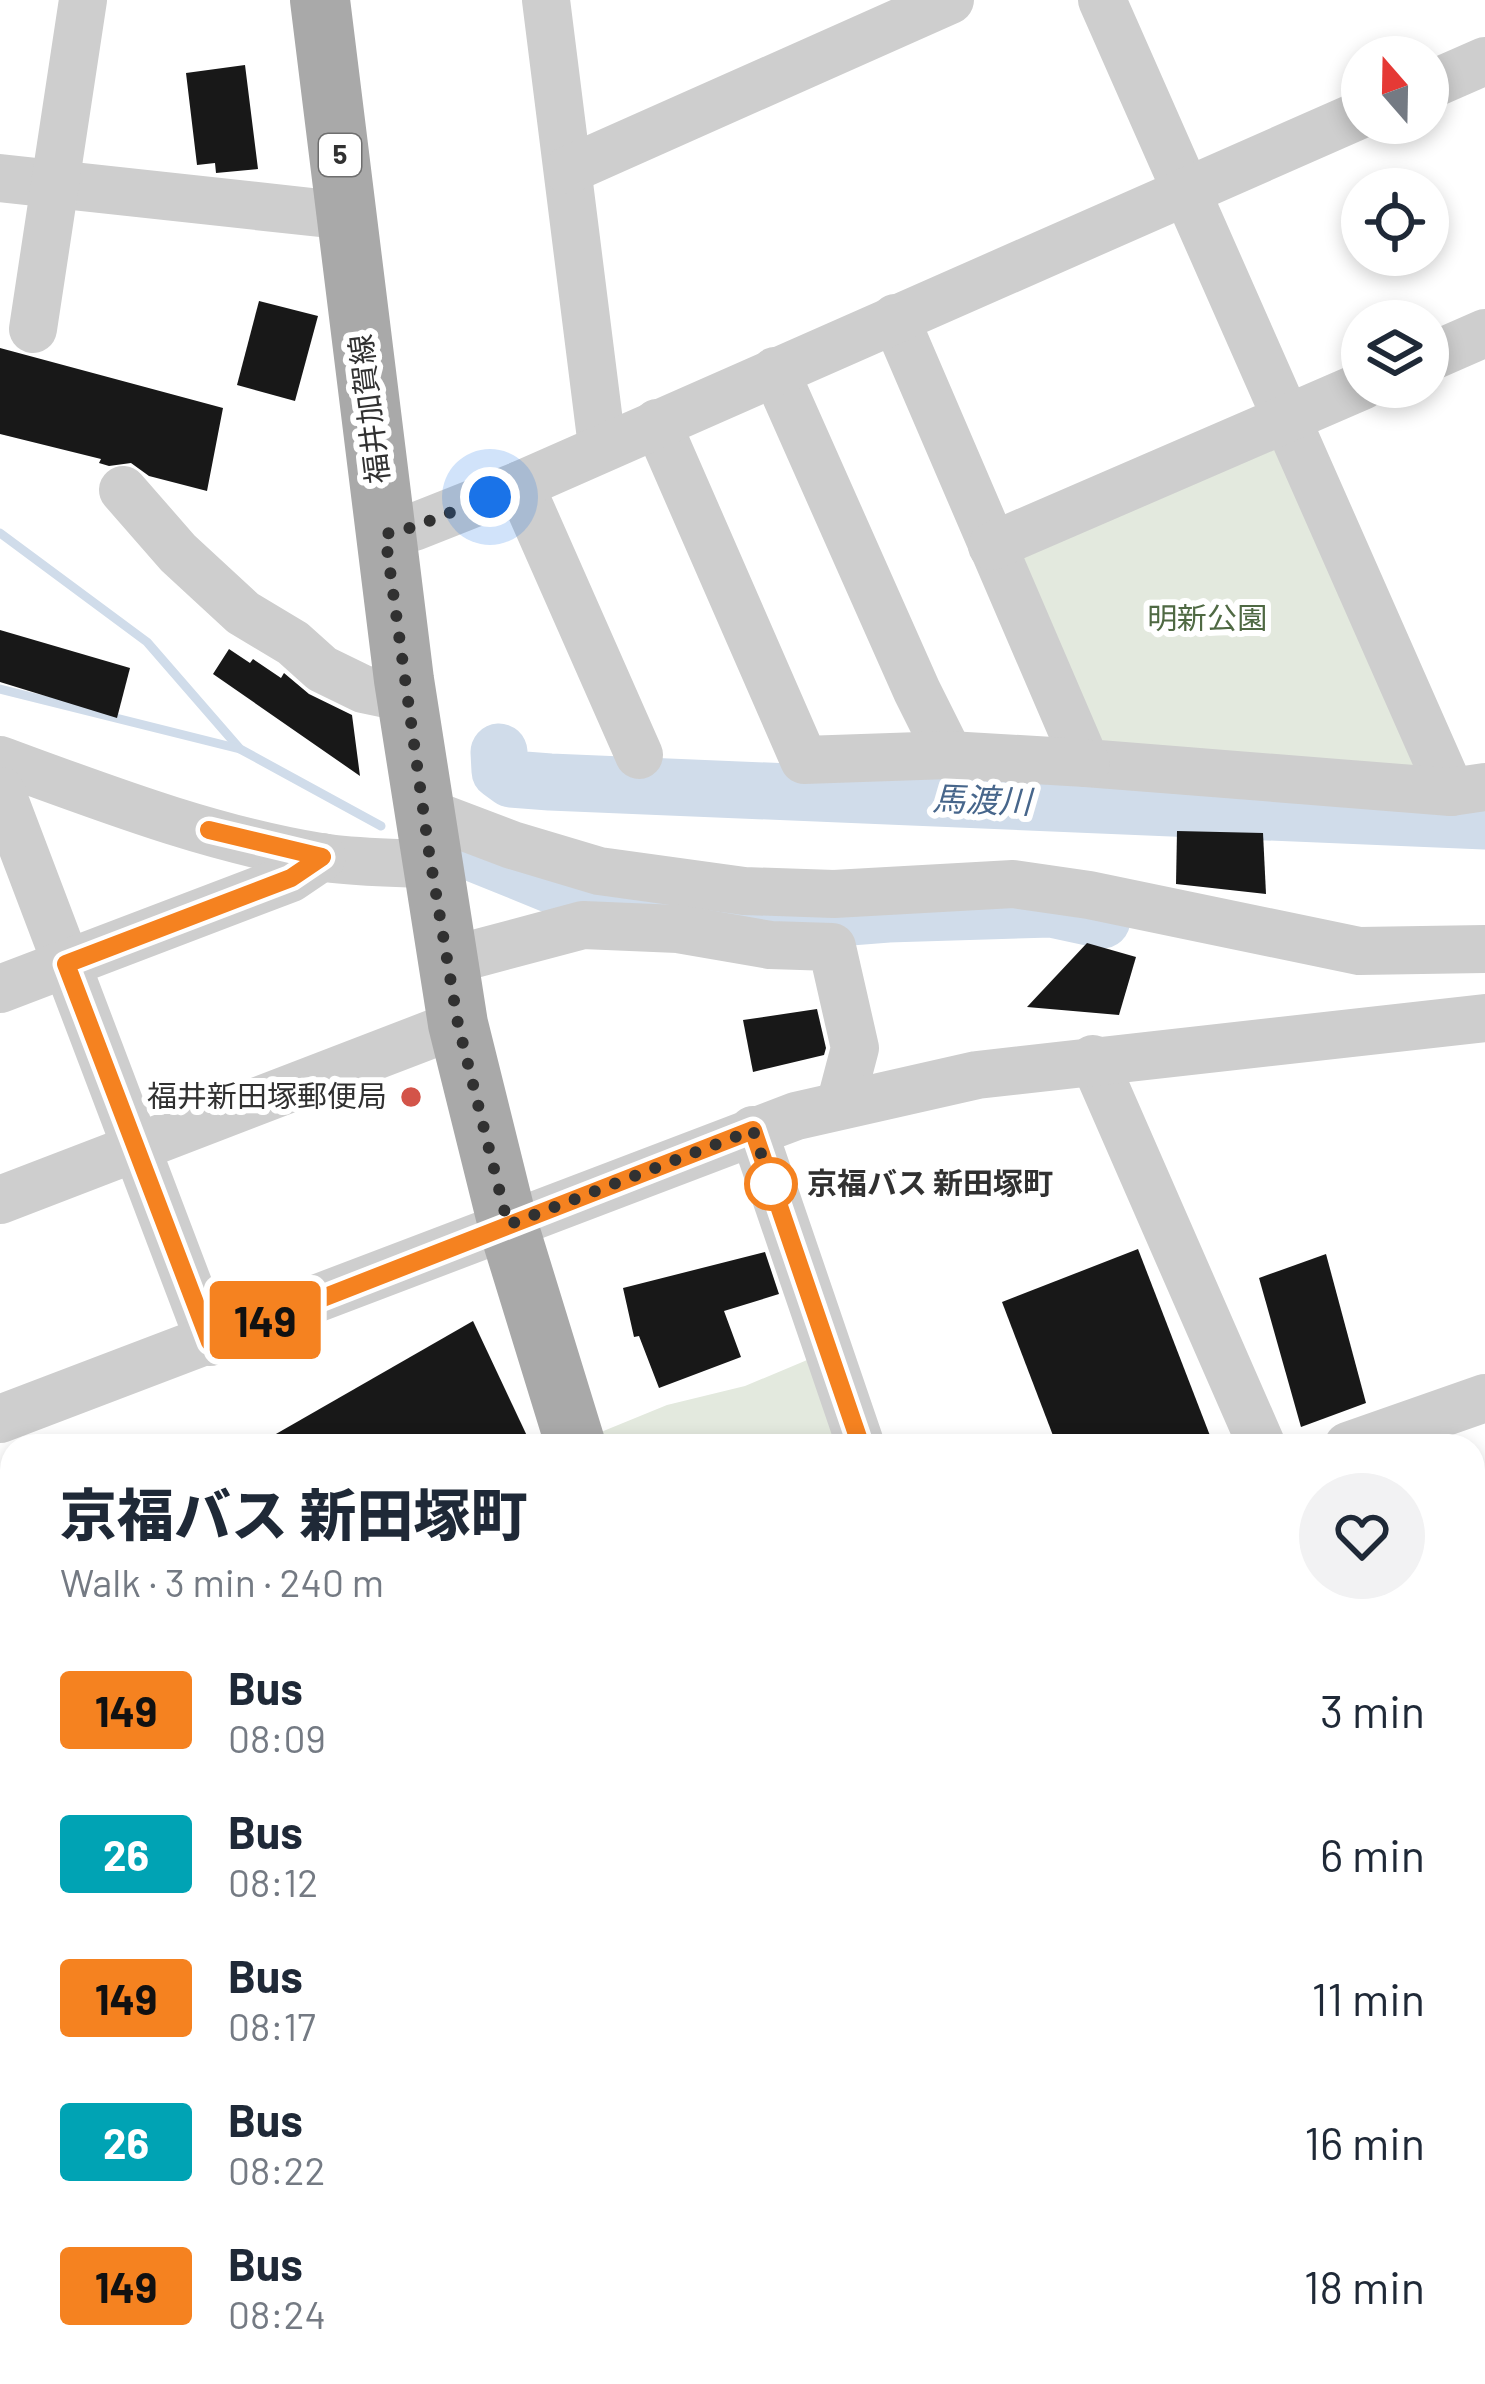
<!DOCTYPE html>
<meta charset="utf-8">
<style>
body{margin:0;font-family:Barlow,"Noto Sans JP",sans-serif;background:#f2f2f3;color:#1f2937;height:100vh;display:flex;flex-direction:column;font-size:45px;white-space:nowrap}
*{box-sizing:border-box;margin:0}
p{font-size:39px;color:#747a83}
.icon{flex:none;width:66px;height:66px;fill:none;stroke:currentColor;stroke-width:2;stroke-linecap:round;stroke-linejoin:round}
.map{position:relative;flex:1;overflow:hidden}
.details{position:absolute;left:0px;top:1434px;width:1485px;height:951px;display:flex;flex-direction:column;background:#fff;border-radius:36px 36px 0 0;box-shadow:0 6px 18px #0003}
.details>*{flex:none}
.badge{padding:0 24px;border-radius:9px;font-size:42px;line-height:78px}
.needle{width:78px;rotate:340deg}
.fabs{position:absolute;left:1341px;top:36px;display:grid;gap:24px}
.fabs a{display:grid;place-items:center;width:108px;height:108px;border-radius:50%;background:#fff;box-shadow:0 6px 18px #0003;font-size:60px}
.you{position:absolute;width:60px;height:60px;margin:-30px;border:9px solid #fff;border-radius:50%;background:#1a73e8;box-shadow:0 0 0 18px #1a73e833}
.map>.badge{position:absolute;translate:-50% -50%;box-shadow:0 0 0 6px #fff}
.round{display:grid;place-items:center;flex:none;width:126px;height:126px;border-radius:63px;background:#f2f2f3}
.overview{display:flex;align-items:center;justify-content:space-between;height:204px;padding:0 60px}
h1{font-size:57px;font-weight:800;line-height:90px}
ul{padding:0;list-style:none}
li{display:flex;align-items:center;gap:36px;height:144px;padding:0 60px}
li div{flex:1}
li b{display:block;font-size:45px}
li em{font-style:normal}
li .badge{min-width:132px;font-weight:700;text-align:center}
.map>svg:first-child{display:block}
</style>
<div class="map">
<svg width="1485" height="2384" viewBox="0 0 1485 2384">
<rect width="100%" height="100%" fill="#fff"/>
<g fill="#e3e9de">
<path d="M1286,418L1451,792L1086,763L992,546Z"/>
<path d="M819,1355L849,1446H605L601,1432L667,1405L745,1386Z"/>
</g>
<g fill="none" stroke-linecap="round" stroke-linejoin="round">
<g stroke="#d0dcea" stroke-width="9">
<path d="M0,533L147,642L240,749L381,826"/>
<path d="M0,689L240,749"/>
</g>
<g stroke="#d0dcea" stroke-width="57">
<path d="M499,752L500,771L511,779L550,782L1485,821"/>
<path d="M471,852L567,891L773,923L888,914L1051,909L1102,920"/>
<path d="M766,2384L826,2373"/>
</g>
</g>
<g fill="#181818">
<path d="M245,65L258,169L216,173L215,163L197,165L186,73Z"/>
<path d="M259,301L318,316L295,401L237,385Z"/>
<path d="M0,348L223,408L207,491L149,476L131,463L109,466L99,463L101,459L0,434Z"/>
<path d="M0,630L130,668L117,718L0,682Z"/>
<path d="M229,649L250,663L253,659L281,678L284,673L309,694L352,715L360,776L213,674Z"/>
<path d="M1177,831L1263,833L1266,894L1176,884Z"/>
<path d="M1087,943L1136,957L1119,1015L1027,1007Z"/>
<path d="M817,1009L826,1048L824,1055L753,1072L743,1020Z"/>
<path d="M1138,1249L1214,1446H1057L1002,1302Z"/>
<path d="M765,1252L779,1294L724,1311L741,1357L659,1388L639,1336L634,1337L623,1288Z"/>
<path d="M1326,1254L1366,1403L1301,1427L1259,1278Z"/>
<path d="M473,1321L528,1438L515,1446H255Z"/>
</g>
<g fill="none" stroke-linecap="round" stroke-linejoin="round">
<g stroke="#cecece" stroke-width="48">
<path d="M546,0L602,446"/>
<path d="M1102,0L1451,792"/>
<path d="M1428,86L1485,61"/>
<path d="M568,170L950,0"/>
<path d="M0,178L348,216"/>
<path d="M895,318L1086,763L1451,792L1485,787"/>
<path d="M33,329L83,0"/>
<path d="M1428,358L1485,333"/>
<path d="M775,371L917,691L949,755"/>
<path d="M657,423L804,760L949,755L1086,763"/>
<path d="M520,485L639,755"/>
<path d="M123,490L178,553L243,613L293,643L322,669L363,689L406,698"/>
<path d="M385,534L414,527L520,485L1362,114"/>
<path d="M992,546L1362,386"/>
<path d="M0,760C104,798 210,839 320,857C356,863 395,862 431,865"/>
<path d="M1,791L210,1342"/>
<path d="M425,812L512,845L599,871L744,891L834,894L1013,884L1089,895L1359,951L1485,949"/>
<path d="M448,961L583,925L678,929L770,945L832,947L855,1048L840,1105"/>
<path d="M0,989L291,878L322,857"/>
<path d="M1093,1059L1262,1446"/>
<path d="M753,1130L861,1446"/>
<path d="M0,1200L458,1024"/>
<path d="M0,1419L796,1116L977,1075L1485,1018"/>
<path d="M1348,1446L1485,1398"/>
<path d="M0,1593L12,1586"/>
<path d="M0,1779L12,1772"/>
<path d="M1473,1951L1485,1980"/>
<path d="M0,1977L12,1970"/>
<path d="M1473,2090L1485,2086"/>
<path d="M1473,2198L1485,2194"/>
<path d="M438,2373L444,2384"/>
<path d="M1217,2373L1222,2384"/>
<path d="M648,2384L646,2381L676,2373"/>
</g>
<g stroke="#a9a9a9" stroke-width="60">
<path d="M320,0L404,680L458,1024L508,1225L576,1446"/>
<path d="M930,2373L935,2384"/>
</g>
</g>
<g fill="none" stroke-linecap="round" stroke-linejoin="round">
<defs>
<path id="line" d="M209,830L322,857L291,878L66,964L210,1342L753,1130L861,1446"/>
</defs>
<use href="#line" stroke="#fff" stroke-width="27"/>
<use href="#line" stroke="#f58220" stroke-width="18"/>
<path stroke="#313131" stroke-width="12" stroke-dasharray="0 21.6" d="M490,497L414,527L385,534L429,852L458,1024L508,1225L753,1130L773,1189L771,1184"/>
</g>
<circle fill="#d35449" stroke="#fff" stroke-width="4.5" cx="411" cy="1097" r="12"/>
<circle fill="#fff" stroke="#f58220" stroke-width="6" cx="771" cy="1184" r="24"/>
<g text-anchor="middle" stroke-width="12" stroke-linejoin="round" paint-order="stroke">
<rect fill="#fff" stroke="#6f6f6f" stroke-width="3" x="319" y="134" width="42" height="42" rx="9"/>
<g font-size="27" font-weight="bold" fill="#313131">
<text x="340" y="164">5</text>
</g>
<g font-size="30" fill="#313131" stroke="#fff">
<text transform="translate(370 409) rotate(-97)" y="10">福井加賀線</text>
</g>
<g font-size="30" fill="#4f6943" stroke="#fff">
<text x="1207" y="629">明新公園</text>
</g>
<g font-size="30" fill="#313131" stroke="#fff" text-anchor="end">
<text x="387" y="1107">福井新田塚郵便局</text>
</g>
<g font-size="30" font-weight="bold" fill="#313131" stroke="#fff" text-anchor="start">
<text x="807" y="1194">京福バス 新田塚町</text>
</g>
<g font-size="33" font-style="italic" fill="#47668b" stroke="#fff">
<text transform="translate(982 800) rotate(2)" y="12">馬渡川</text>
</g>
</g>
</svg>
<div class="fabs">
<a><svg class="needle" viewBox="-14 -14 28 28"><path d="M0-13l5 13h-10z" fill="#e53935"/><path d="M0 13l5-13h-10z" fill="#747a83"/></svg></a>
<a><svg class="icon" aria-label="locate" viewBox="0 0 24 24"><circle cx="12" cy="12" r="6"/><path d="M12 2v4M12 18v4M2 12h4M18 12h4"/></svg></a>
<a><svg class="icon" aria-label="layers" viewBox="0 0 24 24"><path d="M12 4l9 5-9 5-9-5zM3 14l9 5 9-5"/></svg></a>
</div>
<div class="you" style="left:490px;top:497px"></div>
<b class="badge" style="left:265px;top:1320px;background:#f58220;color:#111">149</b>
<section class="details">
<div class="overview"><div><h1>京福バス 新田塚町</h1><p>Walk · 3 min · 240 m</p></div><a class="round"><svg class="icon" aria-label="heart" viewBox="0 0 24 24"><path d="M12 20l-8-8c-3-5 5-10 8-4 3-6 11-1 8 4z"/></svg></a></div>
<ul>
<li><span class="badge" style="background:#f58220;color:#111">149</span><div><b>Bus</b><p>08:09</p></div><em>3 min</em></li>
<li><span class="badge" style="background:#00a3b4;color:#fff">26</span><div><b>Bus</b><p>08:12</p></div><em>6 min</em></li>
<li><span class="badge" style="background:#f58220;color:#111">149</span><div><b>Bus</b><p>08:17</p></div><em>11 min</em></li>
<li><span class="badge" style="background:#00a3b4;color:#fff">26</span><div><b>Bus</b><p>08:22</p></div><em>16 min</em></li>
<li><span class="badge" style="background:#f58220;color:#111">149</span><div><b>Bus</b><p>08:24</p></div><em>18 min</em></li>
</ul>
</section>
</div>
